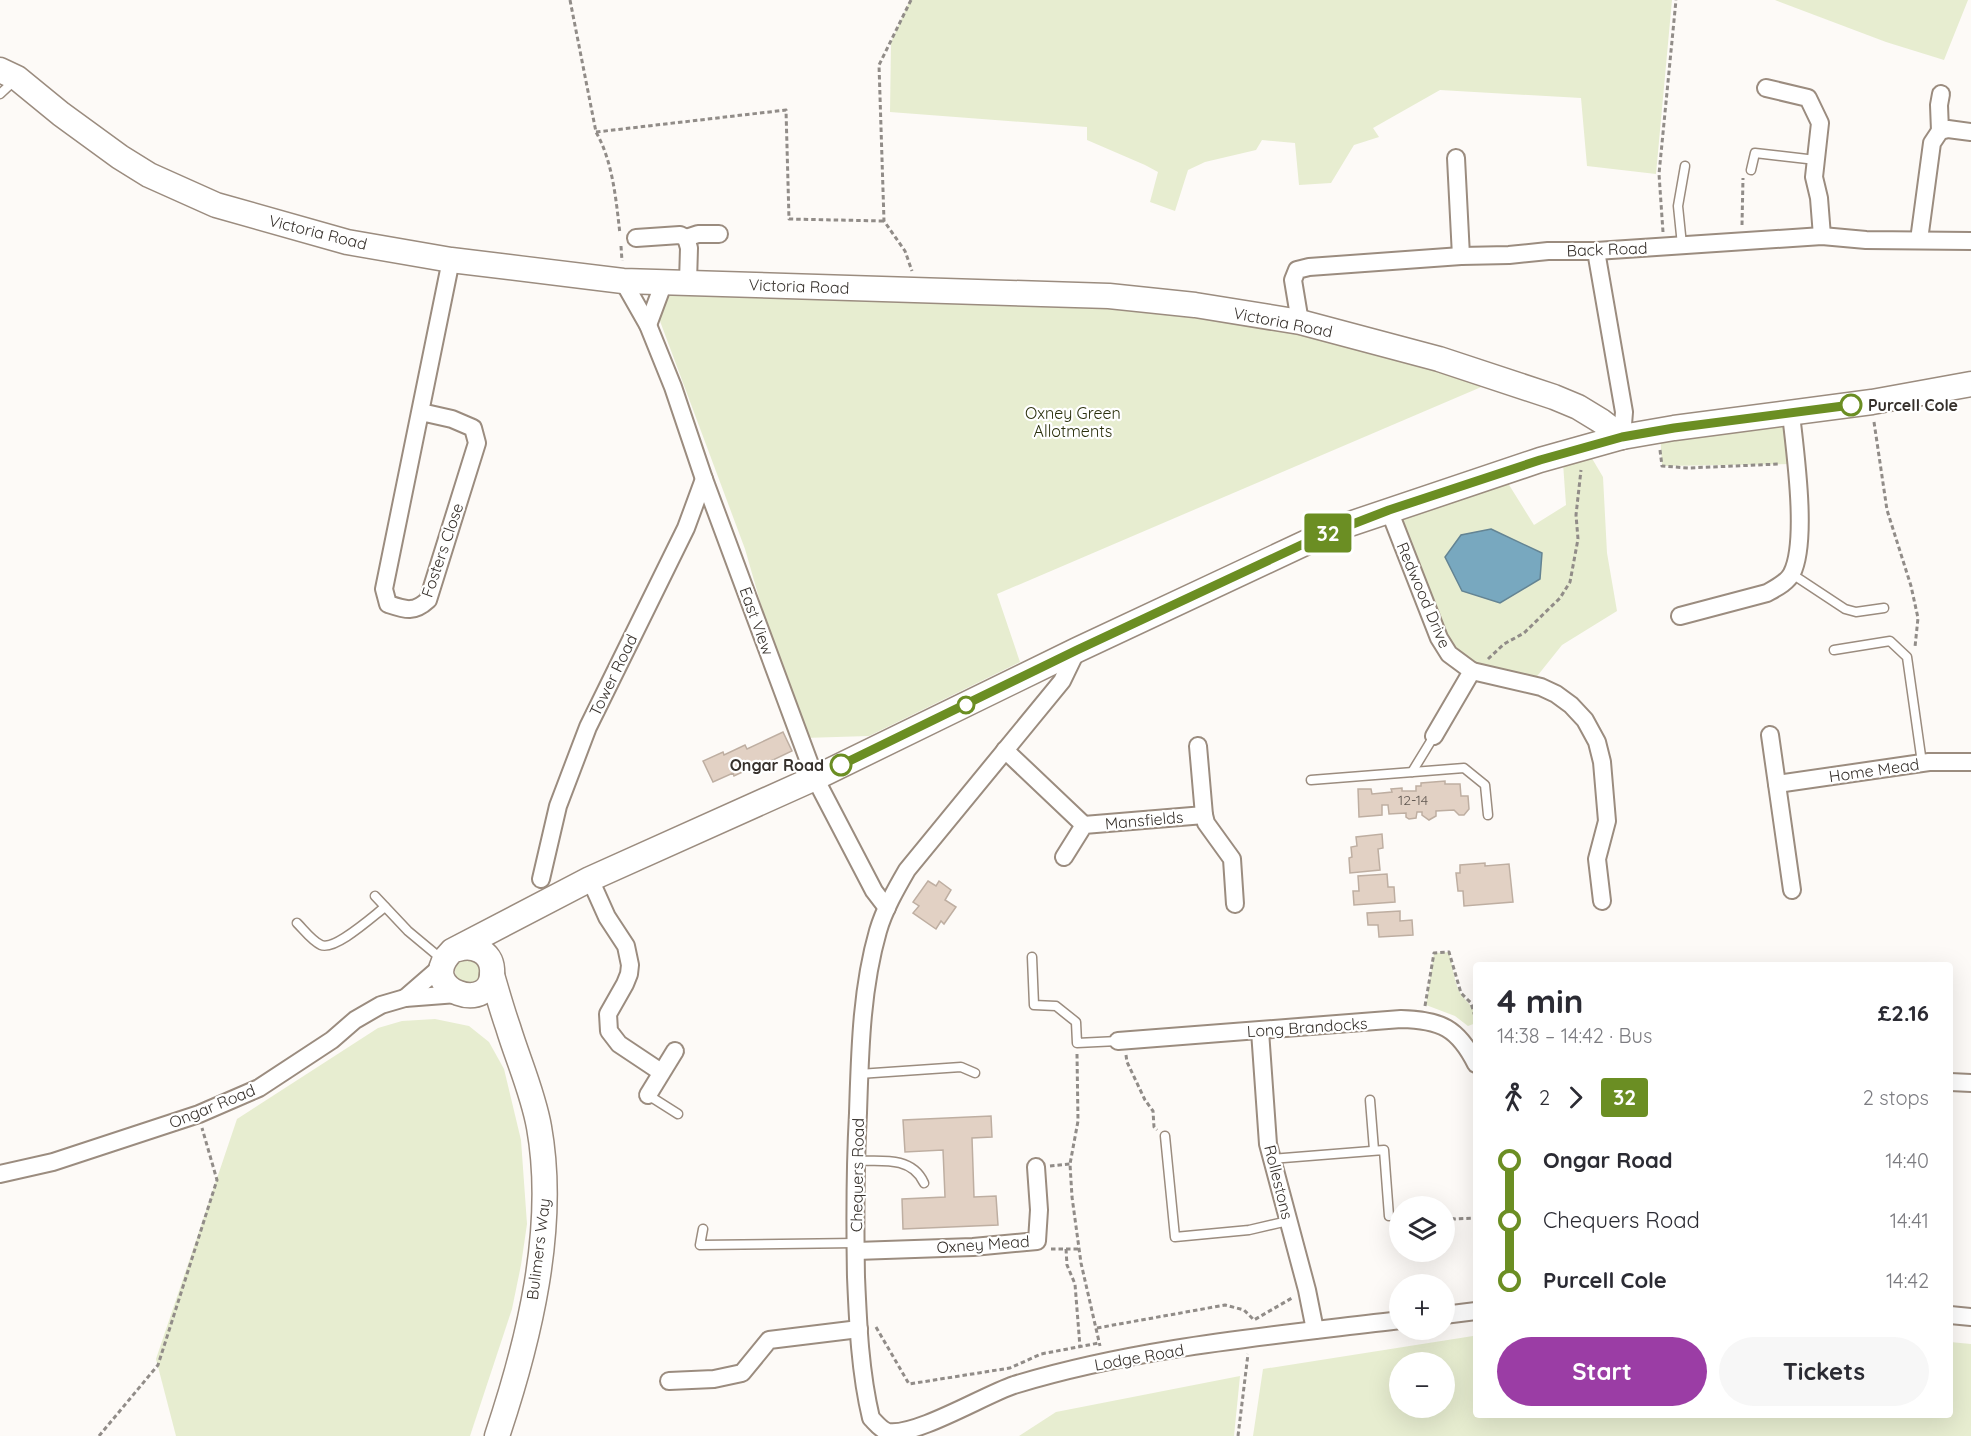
<!DOCTYPE html>
<meta charset="utf-8">
<style>
body{margin:0;font-family:Quicksand,sans-serif;background:#f7f7f7;color:#2b2b33;height:100vh;display:flex;flex-direction:column;font-size:22px;white-space:nowrap}
*{box-sizing:border-box;margin:0}
p{font-size:20px;color:#7c7c81}
.icon{flex:none;width:33px;height:33px;fill:none;stroke:currentColor;stroke-width:2;stroke-linecap:round;stroke-linejoin:round}
.map{position:relative;flex:1;overflow:hidden}
.side{position:absolute;left:1473px;top:962px;width:480px;height:456px;display:flex;flex-direction:column;background:#fff;border-radius:6px;box-shadow:0 6px 24px #0002}
.side>*{flex:none}
.badge{padding:0 12px;border-radius:4px;font-size:21px;line-height:39px}
.controls{position:absolute;left:1389px;top:1196px;display:grid;gap:12px}
.controls a{display:grid;place-items:center;width:66px;height:66px;border-radius:50%;background:#fff;box-shadow:0 6px 24px #0002;font-size:30px}
.map>.badge{position:absolute;translate:-50% -50%;box-shadow:0 0 0 3px #fff}
.legs{display:flex;align-items:center;gap:9px;height:66px;padding:0 24px;font-size:20px}
.legs p{margin-inline-start:auto}
.summary{display:flex;align-items:center;justify-content:space-between;height:102px;padding:0 24px}
h1{font-size:33px;font-weight:800;line-height:45px}
.action{display:flex;gap:12px;margin-top:auto;padding:12px 24px}
.action a{flex:1;height:69px;border-radius:36px;background:#9b3da5;color:#fff;font-size:24px;font-weight:800;line-height:69px;text-align:center}
.action a+a{background:#f7f7f7;color:#2b2b33}
ul{padding:0 24px;list-style:none}
li{display:flex;align-items:center;gap:21px;height:60px;font-size:22px}
li i{display:grid;place-items:center;width:9px;height:100%;margin:0 8px;background:currentColor}
li i::after{content:'';width:15px;height:15px;margin:-8px;border:4px solid;border-radius:50%;background:#fff}
li p{margin-inline-start:auto}
li:first-child i{background:linear-gradient(#0000 50%,currentColor 0)}
li:last-child i{background:linear-gradient(currentColor 50%,#0000 0)}
.map>svg:first-child{display:block}
</style>
<div class="map">
<svg width="1971" height="1436" viewBox="0 0 1971 1436">
<rect width="100%" height="100%" fill="#fdfaf7"/>
<g fill="#e7edd0" fill-rule="evenodd">
<path d="M910,0H1672L1656,174L1587,166L1581,98L1440,90L1373,128L1379,137L1354,145L1331,183L1299,185L1295,143L1262,140L1256,150L1205,162L1188,170L1175,211L1150,202L1158,172L1145,165L1087,140V127L890,112L891,42Z"/>
<path d="M1775,0H1968L1944,60L1886,42Z"/>
<path d="M623,281L1195,305L1500,379L997,594L1020,662L869,736L804,738L799,737L745,549L651,297Z"/>
<path d="M1791,414L1794,464L1662,466L1660,430Z"/>
<path d="M1590,455L1603,477L1607,553L1617,611L1562,645L1530,685L1461,658L1445,631L1394,512L1506,480L1534,525L1566,505L1563,463Z"/>
<path d="M1449,952C1452,963 1455,986 1461,994C1470,1007 1475,1005 1476,1023L1468,1026L1455,1016L1426,1005L1434,953Z"/>
<circle cx="468" cy="971" r="13"/>
<path d="M435,1019L469,1026L489,1042L504,1069L521,1140L527,1224L521,1265L512,1309L470,1436H176L156,1359L237,1119L378,1028L402,1021Z"/>
<path d="M1473,1336H1476V1414H1950V1342L1971,1344V1436H1253L1263,1369ZM1400,1362H1444V1407H1400Z"/>
<path d="M1240,1376L1234,1436H1019L1056,1412Z"/>
</g>
<path fill="#78a8bf" stroke="#648493" stroke-width="1.5" d="M1491,529L1542,553L1540,579L1500,603L1462,591L1445,557L1461,535Z"/>
<g fill="#e2d1c4" stroke="#beaea1" stroke-width="1.5">
<path d="M783,732L792,751L756,768L755,766L734,776L733,773L713,782L703,761L723,752L724,755L745,745L747,749Z"/>
<path d="M1445,781V784H1460L1461,796H1468L1469,809L1464,815H1459L1454,810L1436,811V816L1429,820L1422,815V812H1417L1416,818L1409,819L1406,817V813L1389,814L1388,805H1382V815L1359,817L1358,789H1371L1372,794L1392,792L1391,789L1402,788V791H1416V786H1421V783Z"/>
<path d="M1382,834L1383,848L1378,849L1380,870L1350,873L1349,858L1352,857L1351,847L1357,846L1356,837Z"/>
<path d="M1485,863V866L1509,864L1513,902L1464,906L1463,891H1458L1456,873H1460V865Z"/>
<path d="M1387,874L1388,887H1394L1395,902L1354,905L1353,891H1359L1358,876Z"/>
<path d="M928,881L936,886L939,881L951,890L945,900L956,907L944,924L941,921L936,929L913,913L919,906L913,902Z"/>
<path d="M1400,911V921L1412,920L1413,935L1379,937L1378,925H1368L1367,913Z"/>
<path d="M991,1116L992,1137L972,1138L974,1197L996,1196L998,1225L903,1229L902,1199L945,1197L943,1150L905,1152L903,1120Z"/>
</g>
<g fill="none" stroke-linecap="round" stroke-linejoin="round">
<defs>
<g id="lane">
<path d="M0,94L15,80"/>
<path d="M1751,170L1755,153L1816,160"/>
<path d="M1682,245L1678,206L1685,166"/>
<path d="M1792,574L1845,609L1856,612L1884,608"/>
<path d="M1834,650L1890,641L1907,657L1922,763"/>
<path d="M1412,772L1434,736"/>
<path d="M1311,780L1464,768L1485,785L1488,815"/>
<path d="M375,896L408,931L444,961"/>
<path d="M297,923C304,930 312,941 321,945C335,951 373,916 385,907"/>
<path d="M1032,957L1034,1005L1056,1006L1076,1022L1077,1043L1118,1041"/>
<path d="M859,1074L961,1067L975,1073"/>
<path d="M648,1095L678,1114"/>
<path d="M1370,1100L1374,1150"/>
<path d="M1165,1136L1175,1237L1249,1230L1288,1221"/>
<path d="M1271,1159L1384,1150L1389,1216"/>
<path d="M856,1161C881,1161 912,1156 924,1183"/>
<path d="M703,1229L700,1245L856,1243"/>
</g>
<g id="street">
<path d="M1766,88L1808,98L1820,123L1814,177L1819,198L1822,236"/>
<path d="M1940,131L1939,105L1941,94"/>
<path d="M1456,158L1461,256"/>
<path d="M636,238L680,235L686,238L689,248L688,282"/>
<path d="M686,238L698,234H719"/>
<path d="M1919,240L1932,143L1940,131L1948,129L1971,132"/>
<path d="M1596,251L1624,412L1622,437"/>
<path d="M623,281L648,325L673,387L704,479L815,778L874,891L887,908"/>
<path d="M1300,322L1293,280L1297,270L1309,267L1461,256L1509,255L1548,251H1596L1822,236L1866,240L1971,241"/>
<path d="M648,325L664,282"/>
<path d="M421,412L452,419L473,428L477,443L428,600C414,613 406,610 388,604L384,589L451,260"/>
<path d="M1389,510L1439,638L1449,654L1472,671L1434,736"/>
<path d="M1680,616L1767,593C1776,588 1788,582 1792,573C1808,541 1795,451 1791,414"/>
<path d="M1077,650L1062,681L907,870C896,889 884,910 878,931C861,990 860,1053 858,1113C855,1168 855,1223 856,1277C858,1324 860,1372 871,1418C876,1423 881,1430 888,1432C917,1436 984,1395 1014,1385C1139,1347 1270,1336 1400,1320"/>
<path d="M1472,671L1541,687L1556,694L1571,705L1585,720L1597,742L1602,762L1607,821L1597,859L1602,901"/>
<path d="M1770,735L1792,890"/>
<path d="M1005,750L1084,825"/>
<path d="M1777,784L1929,762H1971"/>
<path d="M1204,815L1206,823L1232,859L1235,904"/>
<path d="M1064,857L1084,825L1204,815L1198,746"/>
<path d="M541,879L558,806L588,727L686,528L704,479"/>
<path d="M590,879L607,917L626,946L630,965L629,974L625,984L608,1014L609,1031L619,1044L661,1072"/>
<path d="M405,998L443,965"/>
<path d="M1260,1031L1268,1144L1307,1290L1315,1330"/>
<path d="M1118,1041L1401,1019C1441,1020 1458,1028 1476,1064"/>
<path d="M1950,1082L1971,1083"/>
<path d="M648,1095L675,1051"/>
<path d="M0,1174L53,1162L199,1114L259,1088L332,1040L355,1020L381,1005L405,998L457,994"/>
<path d="M856,1251L973,1247L1037,1241L1039,1210L1036,1167"/>
<path d="M1444,1315L1476,1311"/>
<path d="M1950,1315L1971,1317"/>
<path d="M669,1381L714,1379L742,1373L769,1340L859,1329"/>
</g>
<g id="secondary">
<path d="M0,70L17,78L61,114L120,157L149,175L216,205L347,242L451,260L623,281L1109,296L1195,305L1300,322L1439,359L1554,397L1578,407L1601,421L1622,437"/>
<path d="M458,949C473,944 491,952 492,969C496,1018 412,990 452,951L590,879L815,778L1077,650L1335,529L1540,460L1622,437L1674,428L1872,402L1971,384"/>
<path d="M492,975C497,992 502,1010 508,1027C518,1060 533,1093 539,1127C557,1227 529,1341 497,1436"/>
</g>
</defs>
<use href="#lane" stroke="#9b8c7f" stroke-width="11"/>
<use href="#street" stroke="#9b8c7f" stroke-width="20"/>
<use href="#secondary" stroke="#9b8c7f" stroke-width="27"/>
<g stroke="#918c88" stroke-width="3" stroke-dasharray="4.5 3" stroke-linecap="butt">
<path d="M570,0L596,132C613,162 616,200 620,234"/>
<path d="M911,0L879,65L884,221L905,251L912,271"/>
<path d="M596,132L786,110L789,219L884,221"/>
<path d="M1742,225L1743,178"/>
<path d="M1663,232L1659,174L1676,0"/>
<path d="M621,246L622,261"/>
<path d="M1874,422L1887,510L1911,586L1918,618L1915,647"/>
<path d="M1660,450L1662,466L1688,468L1780,464"/>
<path d="M1488,659L1504,644L1524,633L1560,598L1570,582L1578,539L1576,515L1581,470"/>
<path d="M1425,1006L1434,953L1449,952L1461,993L1471,1003L1476,1020"/>
<path d="M1077,1054L1078,1121L1070,1164L1072,1197L1081,1263L1100,1346"/>
<path d="M1126,1055L1127,1062L1145,1100L1153,1111L1154,1127L1157,1130"/>
<path d="M1050,1166L1070,1164"/>
<path d="M1444,1217L1455,1219L1476,1218"/>
<path d="M1051,1249H1066L1067,1265L1075,1284L1080,1347"/>
<path d="M1066,1249H1078"/>
<path d="M876,1327L909,1384L1010,1368L1041,1354L1099,1343"/>
<path d="M1097,1328L1225,1305L1244,1310L1254,1320L1292,1298"/>
<path d="M99,1436L158,1365L217,1180L202,1128"/>
<path d="M1238,1436L1248,1354"/>
</g>
<use href="#lane" stroke="#fff" stroke-width="8"/>
<use href="#street" stroke="#fff" stroke-width="16"/>
<use href="#secondary" stroke="#fff" stroke-width="24"/>
</g>
<g fill="none" stroke-linecap="round" stroke-linejoin="round">
<defs>
<path id="line-1" d="M841,765L1077,650L1314,539L1389,510L1540,460L1622,437L1674,428L1851,405"/>
</defs>
<use href="#line-1" stroke="#fff" stroke-width="14"/>
<use href="#line-1" stroke="#6b8e23" stroke-width="9"/>
</g>
<g fill="#fff" stroke="#6b8e23" stroke-width="3">
<circle cx="1851" cy="405" r="10"/>
<circle cx="966" cy="705" r="8"/>
<circle cx="841" cy="765" r="10"/>
</g>
<g text-anchor="middle" stroke-width="4.5" stroke-linejoin="round" paint-order="stroke">
<g font-size="14" fill="#615851">
<text x="1413" y="805">12-14</text>
</g>
<g font-size="16" fill="#36302b" stroke="#fff">
<text transform="translate(318 232) rotate(14)" y="6">Victoria Road</text>
<text transform="translate(1607 249) rotate(-2)" y="6">Back Road</text>
<text transform="translate(799 286) rotate(2)" y="6">Victoria Road</text>
<text transform="translate(1283 322) rotate(11)" y="6">Victoria Road</text>
<text transform="translate(442 550) rotate(-71)" y="6">Fosters Close</text>
<text transform="translate(1424 595) rotate(67)" y="6">Redwood Drive</text>
<text transform="translate(757 621) rotate(70)" y="6">East View</text>
<text transform="translate(613 675) rotate(-64)" y="6">Tower Road</text>
<text transform="translate(1874 770) rotate(-8)" y="6">Home Mead</text>
<text transform="translate(1144 820) rotate(-5)" y="6">Mansfields</text>
<text transform="translate(1307 1027) rotate(-4)" y="6">Long Brandocks</text>
<text transform="translate(212 1106) rotate(-22)" y="6">Ongar Road</text>
<text transform="translate(857 1175) rotate(-89)" y="6">Chequers Road</text>
<text transform="translate(1279 1182) rotate(76)" y="6">Rollestons</text>
<text transform="translate(983 1244) rotate(-4)" y="6">Oxney Mead</text>
<text transform="translate(538 1249) rotate(-83)" y="6">Bulimers Way</text>
<text transform="translate(1139 1357) rotate(-10)" y="6">Lodge Road</text>
</g>
<g font-size="16" font-weight="bold" fill="#36302b" stroke="#fff" text-anchor="start">
<text x="1868" y="411">Purcell Cole</text>
<text x="824" y="771" text-anchor="end">Ongar Road</text>
</g>
<g font-size="16" fill="#2b300d" stroke="#fff">
<text x="1073" y="419">Oxney Green<tspan x="1073" dy="18">Allotments</tspan></text>
</g>
</g>
</svg>
<div class="controls">
<a><svg class="icon" aria-label="layers" viewBox="0 0 24 24"><path d="M12 4l9 5-9 5-9-5zM3 14l9 5 9-5"/></svg></a>
<a>+</a>
<a>−</a>
</div>
<b class="badge" style="left:1328px;top:533px;background:#6b8e23;color:#fff">32</b>
<section class="side">
<div class="summary"><div><h1>4 min</h1><p>14:38 – 14:42 · Bus</p></div><b>£2.16</b></div>
<div class="legs"><svg class="icon" aria-label="walk" viewBox="0 0 24 24"><circle cx="13" cy="4" r="2"/><path d="M13 8l-2 6 4 7M11 14l-3 7M7 12l3-4h3l4 4"/></svg>2<svg class="icon" aria-label="forward" viewBox="0 0 24 24"><path d="M9 5l7 7-7 7"/></svg><b class="badge" style="background:#6b8e23;color:#fff">32</b><p>2 stops</p></div>
<ul>
<li><i style="color:#6b8e23"></i><b>Ongar Road</b><p>14:40</p></li>
<li><i style="color:#6b8e23"></i><span>Chequers Road</span><p>14:41</p></li>
<li><i style="color:#6b8e23"></i><b>Purcell Cole</b><p>14:42</p></li>
</ul>
<div class="action"><a>Start</a><a>Tickets</a></div>
</section>
</div>
